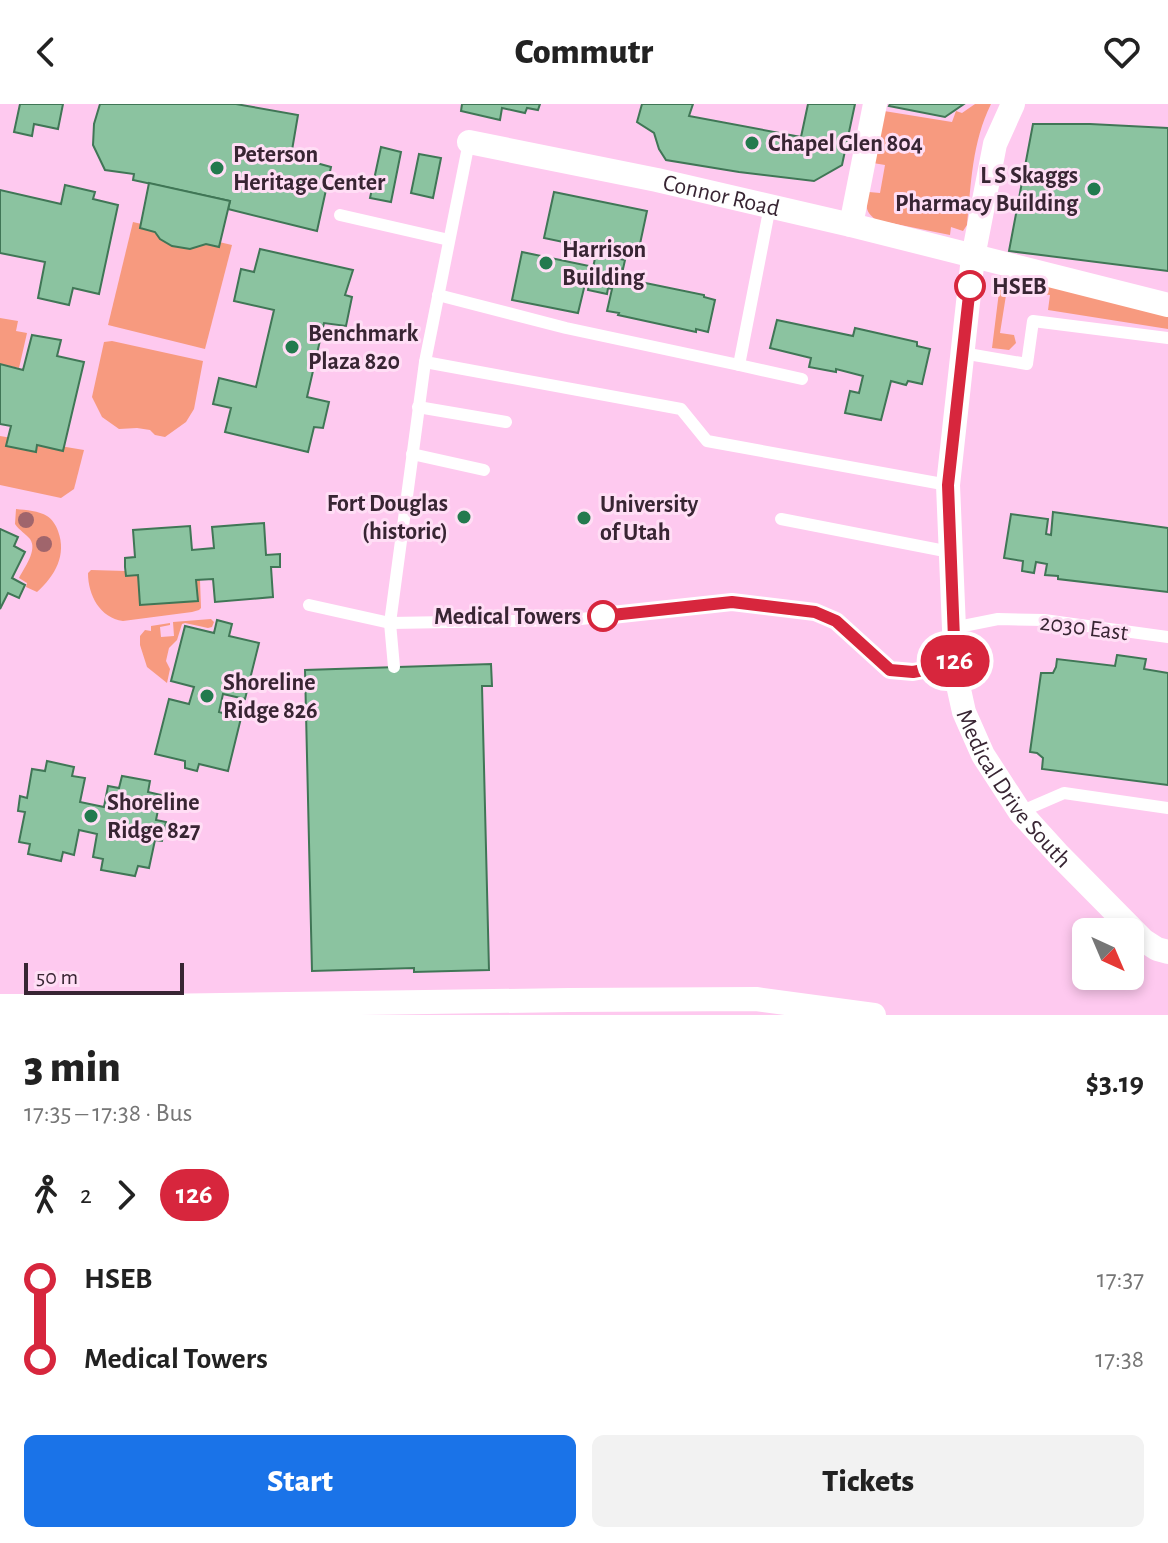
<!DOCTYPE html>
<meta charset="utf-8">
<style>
body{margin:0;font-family:"Alegreya Sans",sans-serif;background:#f2f2f2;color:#222;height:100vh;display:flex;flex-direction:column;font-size:30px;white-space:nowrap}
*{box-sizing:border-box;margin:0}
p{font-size:26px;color:#767676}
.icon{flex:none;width:44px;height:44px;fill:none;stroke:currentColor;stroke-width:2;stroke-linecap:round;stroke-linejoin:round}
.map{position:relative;height:911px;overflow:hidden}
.drawer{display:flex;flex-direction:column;background:#fff;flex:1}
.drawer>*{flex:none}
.badge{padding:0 16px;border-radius:26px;font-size:28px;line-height:52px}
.needle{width:52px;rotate:136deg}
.controls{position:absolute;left:1072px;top:814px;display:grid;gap:16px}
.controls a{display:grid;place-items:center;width:72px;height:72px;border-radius:12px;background:#fff;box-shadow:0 4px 12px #0003;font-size:40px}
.scale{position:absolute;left:24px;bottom:20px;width:160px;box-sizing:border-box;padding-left:8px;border:4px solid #382533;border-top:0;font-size:22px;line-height:28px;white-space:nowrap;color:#382533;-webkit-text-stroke:6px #ffdef5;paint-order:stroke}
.map>.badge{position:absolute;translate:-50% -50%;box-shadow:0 0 0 4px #fff}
.legs{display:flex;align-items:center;gap:12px;height:88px;padding:0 24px;font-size:26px}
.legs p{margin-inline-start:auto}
.summary{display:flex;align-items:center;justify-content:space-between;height:136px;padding:0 24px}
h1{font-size:44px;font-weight:800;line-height:60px}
.button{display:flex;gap:16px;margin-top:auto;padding:16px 24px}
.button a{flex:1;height:92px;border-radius:12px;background:#1a73e8;color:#fff;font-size:32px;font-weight:800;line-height:92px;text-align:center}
.button a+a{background:#f2f2f2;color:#222}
ul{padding:0 24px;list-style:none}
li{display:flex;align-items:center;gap:28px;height:80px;font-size:30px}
li i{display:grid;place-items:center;width:12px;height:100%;margin:0 10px;background:currentColor}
li i::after{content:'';width:20px;height:20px;margin:-10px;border:6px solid;border-radius:50%;background:#fff}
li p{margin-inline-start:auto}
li:first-child i{background:linear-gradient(#0000 50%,currentColor 0)}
li:last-child i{background:linear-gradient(currentColor 50%,#0000 0)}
header{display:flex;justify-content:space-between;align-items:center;height:104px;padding:0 24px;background:#fff;font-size:36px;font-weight:800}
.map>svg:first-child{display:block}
</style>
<header><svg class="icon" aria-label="back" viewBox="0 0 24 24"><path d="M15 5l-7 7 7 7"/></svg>Commutr<svg class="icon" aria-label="heart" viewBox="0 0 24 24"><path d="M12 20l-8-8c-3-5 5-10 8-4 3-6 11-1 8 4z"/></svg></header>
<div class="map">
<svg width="1168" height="911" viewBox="0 0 1168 911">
<rect width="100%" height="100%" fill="#fec9ef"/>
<g fill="#f79a7f">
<path d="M975,0H991C972,38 971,80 967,121L963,127L951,123L950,131L876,116C864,106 866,102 869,88L880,89L885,61L873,59L884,7L952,18L956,7L962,9Z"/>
<path d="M133,118L232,141L205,245L108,221Z"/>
<path d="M1007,170L1168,212V225L1048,206L1050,191L1007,185L1000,229L1014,231L1016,239L1009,246L992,244L1001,172Z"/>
<path d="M0,214L18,217L16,227L27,229L19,264L0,260Z"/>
<path d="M112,237L203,257L194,305L186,318L165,333L155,331L150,326L137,324L119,325L102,313L92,293L104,238Z"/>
<path d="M0,332L84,346L74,385L61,394L0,381Z"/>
<path d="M16,405C26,406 39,407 47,412C52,415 56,421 58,427C67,451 55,472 37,488L26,483L27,479L19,474C24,464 38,446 30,435C26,430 19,426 15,420Z"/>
<path d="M91,466L126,467V472L138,471L140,501L198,497L196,476H200L201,504L199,506L192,508L123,517C100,514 88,491 88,469Z"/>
<path d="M211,515L214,518L212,523L208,524L185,519L182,520L177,536L169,544L166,557L170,565L167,579L147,563L140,541V532L145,526L151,527V522L170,519V521L160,523L161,533L174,532L173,518Z"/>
</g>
<g fill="#8bc3a0" stroke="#407656" stroke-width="2">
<path d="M20,0H63L58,25L34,20L32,32L14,28Z"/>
<path d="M100,0H236L298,11L291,52L331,63L317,127L228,105L230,97L133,76L134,70L105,66L93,41L94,20Z"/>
<path d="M462,0H540L538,6L527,4L525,9L502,4L500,16L461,7Z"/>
<path d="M642,0H693L689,12L801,33L808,0H855L842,61L814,77L739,68L666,56L659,45L654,29L637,18Z"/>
<path d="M890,0H964L945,13L889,2Z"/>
<path d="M1033,20H1090L1168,24V167L1009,147Z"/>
<path d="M381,43L401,48L391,98L370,94Z"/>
<path d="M419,50L441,54L433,94L411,89Z"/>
<path d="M149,79L230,97L219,143L206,140L190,145L172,142L160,135L155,128L140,124Z"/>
<path d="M65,81L95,88L93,95L118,101L99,190L73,184L69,201L38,194L45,158L0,149V86L61,100Z"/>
<path d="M554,88L647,107L637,154L616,149L615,154L625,156L623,165L613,163L610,176L614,177V174L626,177V175L704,191V193L715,196L708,228L696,225V228L618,211L619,209L607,207L612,185L608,184L607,190L588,186L589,180H585L578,209L512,196L522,148L589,162L586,171L591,173L597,145L544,134Z"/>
<path d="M260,145L353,166L345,191L352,193L346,222L324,219L307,293L329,298L323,324L314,323L308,348L225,328L231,304L213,300L219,274L256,283L274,206L234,197L241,165L254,168Z"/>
<path d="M777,216L853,232L855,224L917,238V242L930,245L922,280L908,277L906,281L891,277L881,316L845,309L850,287L859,289L863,272L836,265V268L809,263L811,254L770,244Z"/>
<path d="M32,231L61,236L57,252L84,258L63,347L37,341L36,348L6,342L11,322L0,320V260L23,266Z"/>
<path d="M1053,408L1168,424V488L1058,475V472L1045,471L1047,460L1036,458L1034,469L1022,467L1023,457L1004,454L1011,410L1048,415L1046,430L1051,431Z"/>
<path d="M264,419L266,451L280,450V463H271L273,493L215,498L213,475L196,476L198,497L140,501L138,471L126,472L125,463V454L135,453L133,426L190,422L192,446L214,444L212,423Z"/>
<path d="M0,425L18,433L14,442L25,448L12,474L25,481L19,494L8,489L0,505Z"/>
<path d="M217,516L232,520L229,532L259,539L245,595L223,590L219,608L241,614L228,667L199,660L197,667L185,664V657L155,650L169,595L189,600L194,583L171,577L185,522L214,529Z"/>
<path d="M1117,551L1146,555L1144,565L1168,569V681L1042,665L1043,654L1037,649L1030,648L1041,569H1053L1056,563L1057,555L1115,562Z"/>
<path d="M491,560L492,582H482L489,866L414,868V864L312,867L305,566Z"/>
<path d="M47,657L74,663L72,672L85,674L80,698L104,703L108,682L119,684L122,672L150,677L148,688L161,691L156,716L166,718L162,737L155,736L149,764L138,762L135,772L101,766L103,755L93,753L97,730L79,726L74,751L63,748L61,757L28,750L30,740L19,738L25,708L18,707L20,692L27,694L32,665L45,667Z"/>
</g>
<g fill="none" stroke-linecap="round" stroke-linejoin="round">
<g stroke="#fff" stroke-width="12">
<path d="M340,111L449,136"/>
<path d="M438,191L566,224L739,261L770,102"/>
<path d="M962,249L1027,260L1033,217L1168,234"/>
<path d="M425,258L681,305L707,337L948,381"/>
<path d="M739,261L802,275"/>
<path d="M418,303L506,318"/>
<path d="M412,350L484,366"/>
<path d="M781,415L950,448"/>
<path d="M309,501L390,519L572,516L732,498L815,508L836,517L890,566L913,568L955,560"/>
<path d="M953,524L998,515L1044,516L1168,533"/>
<path d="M394,563L390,519L425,258L469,38"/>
<path d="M1020,708L1064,689L1168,704"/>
</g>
<g stroke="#fff" stroke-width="24">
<path id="s1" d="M1013,0L995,40L973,153L948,381L956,572L964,608L983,651L1020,708L1059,751L1143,836L1157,845L1168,848"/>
<path id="s2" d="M469,38L657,76L851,121L1168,201"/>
<path d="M851,121L875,0"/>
<path d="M0,902H153L569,896L756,895L874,911"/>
</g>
</g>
<g fill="#a0656c">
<circle cx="26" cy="416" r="8"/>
<circle cx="44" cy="440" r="8"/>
</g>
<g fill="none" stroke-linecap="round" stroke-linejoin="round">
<defs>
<path id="line-1" d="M603,512L732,498L815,508L836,517L890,566L913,568L955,560L948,381L970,182"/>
</defs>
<use href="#line-1" stroke="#fff" stroke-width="18"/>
<use href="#line-1" stroke="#d7263d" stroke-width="12"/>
</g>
<g fill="#237a4e" stroke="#ffdef5" stroke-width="3">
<circle cx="752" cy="39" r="8"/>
<circle cx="217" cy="64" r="8"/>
<circle cx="1094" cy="85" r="8"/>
<circle cx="546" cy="159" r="8"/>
<circle cx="292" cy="243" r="8"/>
<circle cx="464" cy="413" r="8"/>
<circle cx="584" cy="414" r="8"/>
<circle cx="207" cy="592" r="8"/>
<circle cx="91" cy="712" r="8"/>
</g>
<g fill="#fff" stroke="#d7263d" stroke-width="4">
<circle cx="970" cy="182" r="14"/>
<circle cx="603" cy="512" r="14"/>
</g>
<g text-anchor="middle" stroke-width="6" stroke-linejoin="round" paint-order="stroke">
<g font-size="24" font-weight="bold" fill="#382533" stroke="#ffdef5" text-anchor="start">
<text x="768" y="47">Chapel Glen 804</text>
<text x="233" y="58">Peterson<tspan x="233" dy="28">Heritage Center</tspan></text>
<text x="1078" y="79" text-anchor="end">L S Skaggs<tspan x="1078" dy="28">Pharmacy Building</tspan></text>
<text x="562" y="153">Harrison<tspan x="562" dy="28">Building</tspan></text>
<text x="308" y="237">Benchmark<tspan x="308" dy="28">Plaza 820</tspan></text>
<text x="448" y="407" text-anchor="end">Fort Douglas<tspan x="448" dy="28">(historic)</tspan></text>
<text x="600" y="408">University<tspan x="600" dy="28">of Utah</tspan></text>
<text x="223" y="586">Shoreline<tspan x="223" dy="28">Ridge 826</tspan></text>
<text x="107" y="706">Shoreline<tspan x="107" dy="28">Ridge 827</tspan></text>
</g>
<g font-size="24" fill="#382533" stroke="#ffdef5">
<text dy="8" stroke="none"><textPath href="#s2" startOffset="258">Connor Road</textPath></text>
<text transform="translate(1084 523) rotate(7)" y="8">2030 East</text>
<text dy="8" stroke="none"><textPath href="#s1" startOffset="708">Medical Drive South</textPath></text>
</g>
<g font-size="24" font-weight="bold" fill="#382533" stroke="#ffdef5" text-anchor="start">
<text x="992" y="190">HSEB</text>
<text x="581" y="520" text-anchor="end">Medical Towers</text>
</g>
</g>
</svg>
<div class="controls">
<a><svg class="needle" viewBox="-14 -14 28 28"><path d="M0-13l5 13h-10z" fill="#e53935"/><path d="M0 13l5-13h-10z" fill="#767676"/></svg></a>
</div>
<div class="scale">50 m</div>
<b class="badge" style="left:955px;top:557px;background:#d7263d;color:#fff">126</b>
</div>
<section class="drawer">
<div class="summary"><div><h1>3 min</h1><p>17:35 – 17:38 · Bus</p></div><b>$3.19</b></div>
<div class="legs"><svg class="icon" aria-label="walk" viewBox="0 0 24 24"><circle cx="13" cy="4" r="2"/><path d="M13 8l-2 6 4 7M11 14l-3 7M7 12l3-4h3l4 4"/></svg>2<svg class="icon" aria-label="forward" viewBox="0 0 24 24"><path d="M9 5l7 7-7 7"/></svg><b class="badge" style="background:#d7263d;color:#fff">126</b></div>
<ul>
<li><i style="color:#d7263d"></i><b>HSEB</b><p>17:37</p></li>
<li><i style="color:#d7263d"></i><b>Medical Towers</b><p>17:38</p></li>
</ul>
<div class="button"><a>Start</a><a>Tickets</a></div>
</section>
